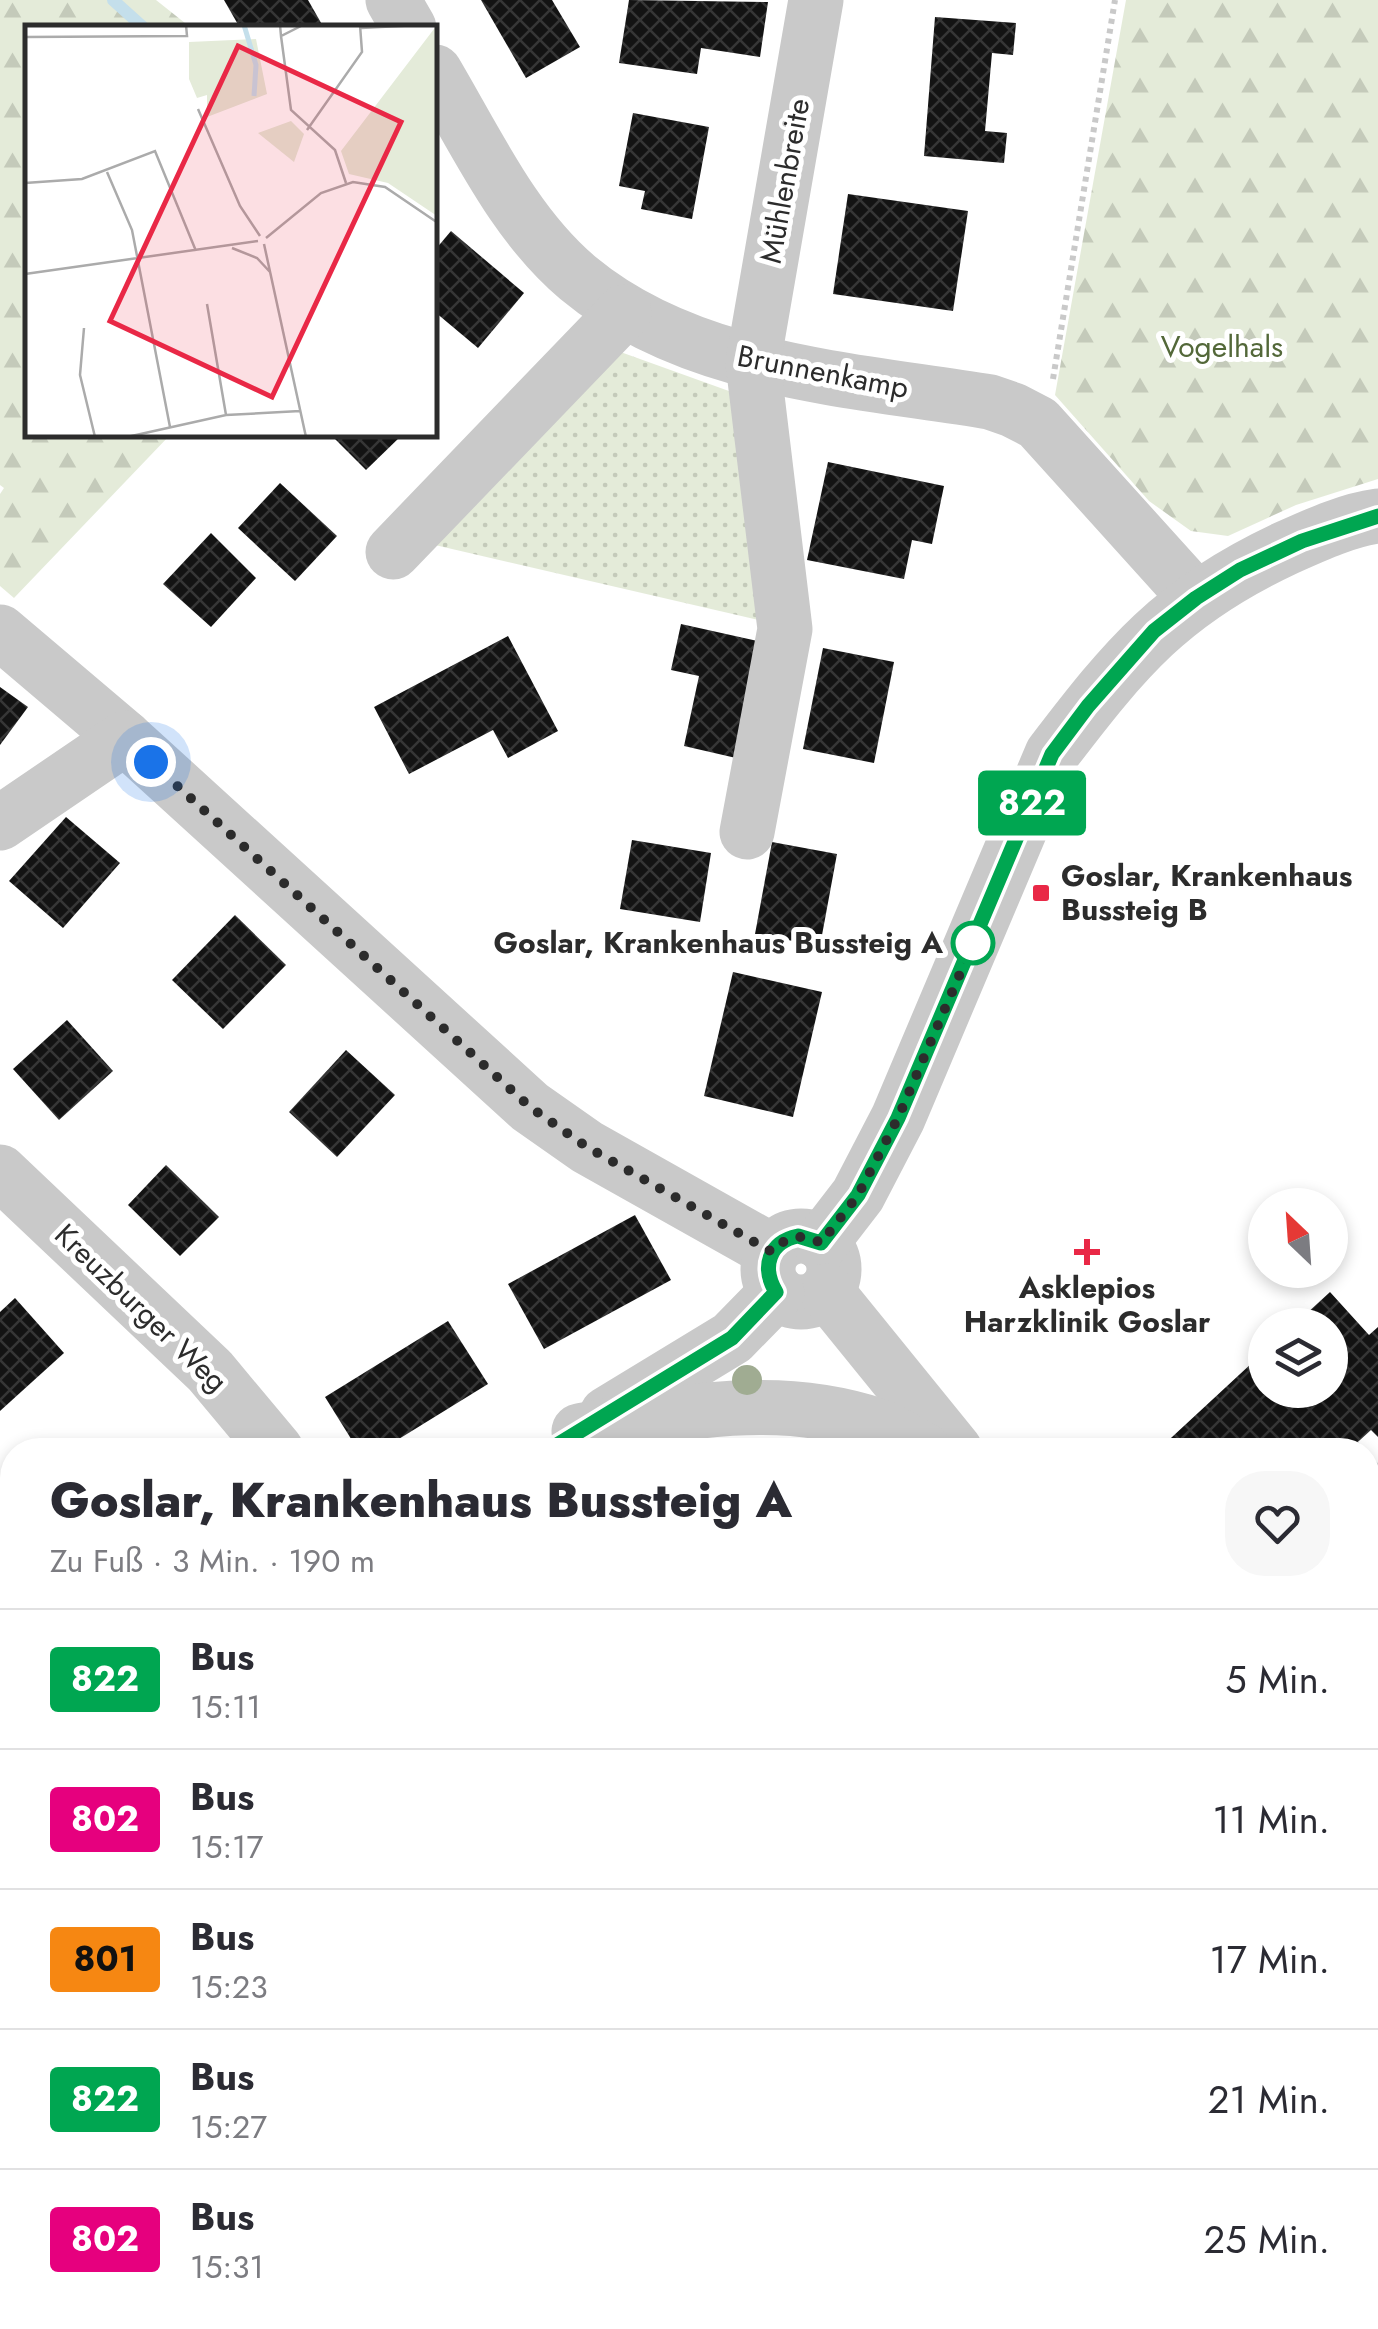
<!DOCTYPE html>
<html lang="de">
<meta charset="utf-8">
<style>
body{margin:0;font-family:Jost,sans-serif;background:#f7f7f7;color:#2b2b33;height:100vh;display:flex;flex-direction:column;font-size:38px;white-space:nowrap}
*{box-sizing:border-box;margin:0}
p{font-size:32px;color:#7c7c81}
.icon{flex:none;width:55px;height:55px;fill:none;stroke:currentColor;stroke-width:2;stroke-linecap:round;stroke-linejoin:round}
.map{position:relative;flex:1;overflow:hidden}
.drawer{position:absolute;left:0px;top:1438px;width:1380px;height:892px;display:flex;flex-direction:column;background:#fff;border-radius:40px 40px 0 0;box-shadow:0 5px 15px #0003}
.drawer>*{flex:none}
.badge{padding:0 20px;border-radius:8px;font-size:35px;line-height:65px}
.needle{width:65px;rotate:335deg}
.tools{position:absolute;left:1248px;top:1188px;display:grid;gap:20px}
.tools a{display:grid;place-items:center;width:100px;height:100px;border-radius:50%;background:#fff;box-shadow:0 5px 15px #0003;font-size:50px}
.you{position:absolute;width:50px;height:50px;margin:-25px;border:8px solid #fff;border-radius:50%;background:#1a73e8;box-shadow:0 0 0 15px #1a73e833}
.map>.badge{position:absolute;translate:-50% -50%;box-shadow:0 0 0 5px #fff}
.round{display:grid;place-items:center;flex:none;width:105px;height:105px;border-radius:40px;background:#f7f7f7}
.overview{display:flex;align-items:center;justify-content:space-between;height:170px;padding:0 50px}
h1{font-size:48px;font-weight:800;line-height:75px}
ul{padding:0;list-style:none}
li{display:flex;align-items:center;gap:30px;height:140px;padding:0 50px;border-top:2px solid #e1e1e2}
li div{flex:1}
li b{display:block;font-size:38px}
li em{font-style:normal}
li .badge{min-width:110px;font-weight:700;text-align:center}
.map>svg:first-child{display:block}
</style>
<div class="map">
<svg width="1378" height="2329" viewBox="0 0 1378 2329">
<defs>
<pattern id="grass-dots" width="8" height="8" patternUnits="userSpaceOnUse" patternTransform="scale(2.5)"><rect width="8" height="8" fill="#e4ebd9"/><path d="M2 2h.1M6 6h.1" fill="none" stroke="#c4caba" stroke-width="1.8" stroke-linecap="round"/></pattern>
<pattern id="forest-firs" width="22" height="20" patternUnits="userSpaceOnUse" patternTransform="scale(2.5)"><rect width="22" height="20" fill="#e4ebd9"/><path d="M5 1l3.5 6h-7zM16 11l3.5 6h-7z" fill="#c4caba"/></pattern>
<pattern id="building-cross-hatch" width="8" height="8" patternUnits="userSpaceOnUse" patternTransform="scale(2.5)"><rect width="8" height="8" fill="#131313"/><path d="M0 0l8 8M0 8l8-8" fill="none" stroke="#363636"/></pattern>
</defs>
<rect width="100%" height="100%" fill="#fff"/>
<path fill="url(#grass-dots)" d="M615,350L740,395L767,622L422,542Z"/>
<g fill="url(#forest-firs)">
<path d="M0,0H156L190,27L28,28V435H170L14,598L0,586V494L4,488L0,485Z"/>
<path d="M1126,0H1378V479L1296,505L1228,536L1191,531L1149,501L1055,395Z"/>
</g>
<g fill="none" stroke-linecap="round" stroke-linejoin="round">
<path stroke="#c4dfeb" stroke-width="12" d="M113,0L144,28"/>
</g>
<g fill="url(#building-cross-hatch)">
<path d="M224,0H308L324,28H240Z"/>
<path d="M481,0H552L580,47L526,78Z"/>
<path d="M629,0L768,2L760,57L701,48L697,74L619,63Z"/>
<path d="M935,17L1016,23L1013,55L992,53L985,131L1007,133L1004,163L924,156Z"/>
<path d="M633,113L709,127L692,219L641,209L645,191L619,186Z"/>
<path d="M848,194L968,211L953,311L833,294Z"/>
<path d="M451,231L524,293L478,348L435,312V250Z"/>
<path d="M331,435H402L366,470Z"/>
<path d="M828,462L944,486L932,544L912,540L904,579L807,560Z"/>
<path d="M280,483L337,536L295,581L238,528Z"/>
<path d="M211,533L256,578L211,627L163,584Z"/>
<path d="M681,624L762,642L736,758L684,746L699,676L671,670Z"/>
<path d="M508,636L558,731L508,758L493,730L409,774L374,707Z"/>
<path d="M823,648L894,662L874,763L803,749Z"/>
<path d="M0,687L28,707L0,745Z"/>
<path d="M66,817L120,863L63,928L9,881Z"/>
<path d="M632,840L711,853L700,922L620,909Z"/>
<path d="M772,842L837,854L820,946L755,934Z"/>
<path d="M235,915L286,965L223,1029L172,980Z"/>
<path d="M733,972L822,992L793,1117L704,1096Z"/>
<path d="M67,1020L113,1071L59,1120L13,1069Z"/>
<path d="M346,1050L395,1095L337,1157L289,1112Z"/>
<path d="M166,1165L219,1217L180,1256L128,1205Z"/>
<path d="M635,1215L671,1280L544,1349L508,1284Z"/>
<path d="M1330,1292L1369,1335L1378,1327V1437L1371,1430L1349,1450H1158L1253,1362L1261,1370L1265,1366V1390H1330V1325H1294Z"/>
<path d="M15,1298L64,1353L0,1411V1312Z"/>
<path d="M448,1321L488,1384L381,1450H358L325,1397Z"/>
<path d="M12,1620V1710L0,1718V1628Z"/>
<path d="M0,1961L12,1979V2084L0,2066Z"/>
<path d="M1368,2104L1378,2118V2159L1368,2167Z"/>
<path d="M1378,2244V2329H1209L1232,2318H1368V2249Z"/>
<path d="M120,2318H180L164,2329H128Z"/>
<path d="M452,2318H548L532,2329H460Z"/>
<path d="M821,2318H843L851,2329H803Z"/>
<path d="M1117,2318H1190L1169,2329H1097Z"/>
</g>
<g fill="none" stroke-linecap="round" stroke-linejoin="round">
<g stroke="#c9c9c9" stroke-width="6" stroke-dasharray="5 5" stroke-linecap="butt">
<path d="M1053,379L1115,0"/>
<path d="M1356,1444L1362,1450"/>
<path d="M1368,1456L1377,1467L1368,1476"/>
<path d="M1368,1590L1378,1575"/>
<path d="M1368,1772L1378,1762"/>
<path d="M9,2329L23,2318"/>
</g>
<g stroke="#c9c9c9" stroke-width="55">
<path d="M393,0L409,28"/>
<path d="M435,72C477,143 514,224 578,278C691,372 851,379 990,402L1013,410L1038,423L1196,598"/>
<path d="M393,552L624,312"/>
<path d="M0,632L125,738L530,1107L587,1147L772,1251"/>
<path d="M0,823L125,738"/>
<path d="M747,832L785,629L753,363L816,0"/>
<path d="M0,1172L210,1371L276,1450"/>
<circle cx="801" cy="1269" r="33"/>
<path d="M821,1243L858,1195L898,1118L1052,754C1126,657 1171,602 1284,549C1313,536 1347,520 1378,516"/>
<path d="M826,1291L955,1450"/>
<path d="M607,1414L732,1338L777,1292"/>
<path d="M579,1431C679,1412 777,1392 876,1425C893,1431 908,1442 924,1450"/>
<path d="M1368,1667L1378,1655"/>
<path d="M0,1822L12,1838"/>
<path d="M1368,1823L1378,1830"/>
<path d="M1368,2009L1378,2023"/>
<path d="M348,2318L356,2329"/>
<path d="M940,2318L948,2329"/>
</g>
</g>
<circle fill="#a0ac92" cx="747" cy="1380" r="15"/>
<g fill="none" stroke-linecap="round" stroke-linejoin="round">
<defs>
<path id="line" d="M549,1450L732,1338L776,1292C761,1267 769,1242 798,1236L821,1243L858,1195L898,1118L1052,754L1088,706L1154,631L1196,598L1240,570L1302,541L1378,516"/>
</defs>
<use href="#line" stroke="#fff" stroke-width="22"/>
<use href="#line" stroke="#00a651" stroke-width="15"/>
<path stroke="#2c2c2c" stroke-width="10" stroke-dasharray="0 18" d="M151,762L530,1107L587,1147L772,1252C787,1235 801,1233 821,1243L858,1195L898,1118L977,934L973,943"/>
</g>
<g fill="#e92846" stroke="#fff" stroke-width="4">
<rect x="1031" y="883" width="20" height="20" rx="5"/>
<path d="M1082 1237h10v10h10v10h-10v10h-10v-10h-10v-10h10z"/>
</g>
<circle fill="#fff" stroke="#00a651" stroke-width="5" cx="973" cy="943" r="20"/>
<g text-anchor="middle" stroke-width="10" stroke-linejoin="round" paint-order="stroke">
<g font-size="30" fill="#2c2c2c" stroke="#fff">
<text transform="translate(785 181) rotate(-80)" y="10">Mühlenbreite</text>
<text transform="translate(823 372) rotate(11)" y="10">Brunnenkamp</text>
<text transform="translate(141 1308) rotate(44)" y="10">Kreuzburger Weg</text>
</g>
<g font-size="30" fill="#536839" stroke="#fff">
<text x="1222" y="357">Vogelhals</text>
</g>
<g font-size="30" font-weight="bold" fill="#2c2c2c" stroke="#fff" text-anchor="start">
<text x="1061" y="886">Goslar, Krankenhaus<tspan x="1061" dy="34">Bussteig B</tspan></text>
<text x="1087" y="1298" text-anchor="middle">Asklepios<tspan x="1087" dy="34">Harzklinik Goslar</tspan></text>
</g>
<g font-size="30" font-weight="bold" fill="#2c2c2c" stroke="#fff" text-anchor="end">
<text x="943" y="953">Goslar, Krankenhaus Bussteig A</text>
</g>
</g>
<g transform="translate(25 25)">
<rect width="412" height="412" fill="#fff"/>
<path d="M266,96L279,109L269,137L233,108Z" fill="#e4ebd9"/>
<path d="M412,0H413L412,191L363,158L324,149L316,126ZM231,14L242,69L182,92V70L172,73L164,54V17Z" fill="#e4ebd9"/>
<path fill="none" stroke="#c4dfeb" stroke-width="5" d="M219,0L231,40L229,71"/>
<path fill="none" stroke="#ababab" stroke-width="2.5" d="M255,0L256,11L278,0M336,3L395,0M256,11L266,85L310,125L321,158M0,12L162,11L161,0M173,84L215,181L235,211M282,105L337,27L335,0M82,147L107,205L145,402M0,158L57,154L130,126L171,226M241,213L296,168L328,157L360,162L413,198M239,219L281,412M207,223L232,233L245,247M0,249L233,216M182,279L201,390M59,303L55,350L70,412M102,412L201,390L275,386"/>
<path fill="#e92846" fill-opacity="0.15" stroke="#e92846" stroke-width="5" d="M213,21L376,97L247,372L85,296Z"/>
<rect width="412" height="412" fill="none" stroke="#2c2c2c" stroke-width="5"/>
</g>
</svg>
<div class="tools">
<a><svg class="needle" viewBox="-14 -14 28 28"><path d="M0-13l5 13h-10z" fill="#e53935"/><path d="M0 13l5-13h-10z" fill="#7c7c81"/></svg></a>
<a><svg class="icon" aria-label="layers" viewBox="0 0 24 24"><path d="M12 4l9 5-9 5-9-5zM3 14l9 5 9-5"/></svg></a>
</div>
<div class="you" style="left:151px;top:762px"></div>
<b class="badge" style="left:1032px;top:803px;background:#00a651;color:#fff">822</b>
<section class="drawer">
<div class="overview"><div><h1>Goslar, Krankenhaus Bussteig A</h1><p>Zu Fuß · 3 Min. · 190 m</p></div><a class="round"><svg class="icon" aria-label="heart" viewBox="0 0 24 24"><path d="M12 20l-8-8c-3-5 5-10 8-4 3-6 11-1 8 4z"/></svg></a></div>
<ul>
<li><span class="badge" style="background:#00a651;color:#fff">822</span><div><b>Bus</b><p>15:11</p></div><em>5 Min.</em></li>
<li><span class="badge" style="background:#e6007e;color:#fff">802</span><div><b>Bus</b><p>15:17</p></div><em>11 Min.</em></li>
<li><span class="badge" style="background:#f68712;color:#111">801</span><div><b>Bus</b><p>15:23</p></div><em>17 Min.</em></li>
<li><span class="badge" style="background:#00a651;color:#fff">822</span><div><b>Bus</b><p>15:27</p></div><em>21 Min.</em></li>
<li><span class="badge" style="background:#e6007e;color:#fff">802</span><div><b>Bus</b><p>15:31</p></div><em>25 Min.</em></li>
</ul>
</section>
</div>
